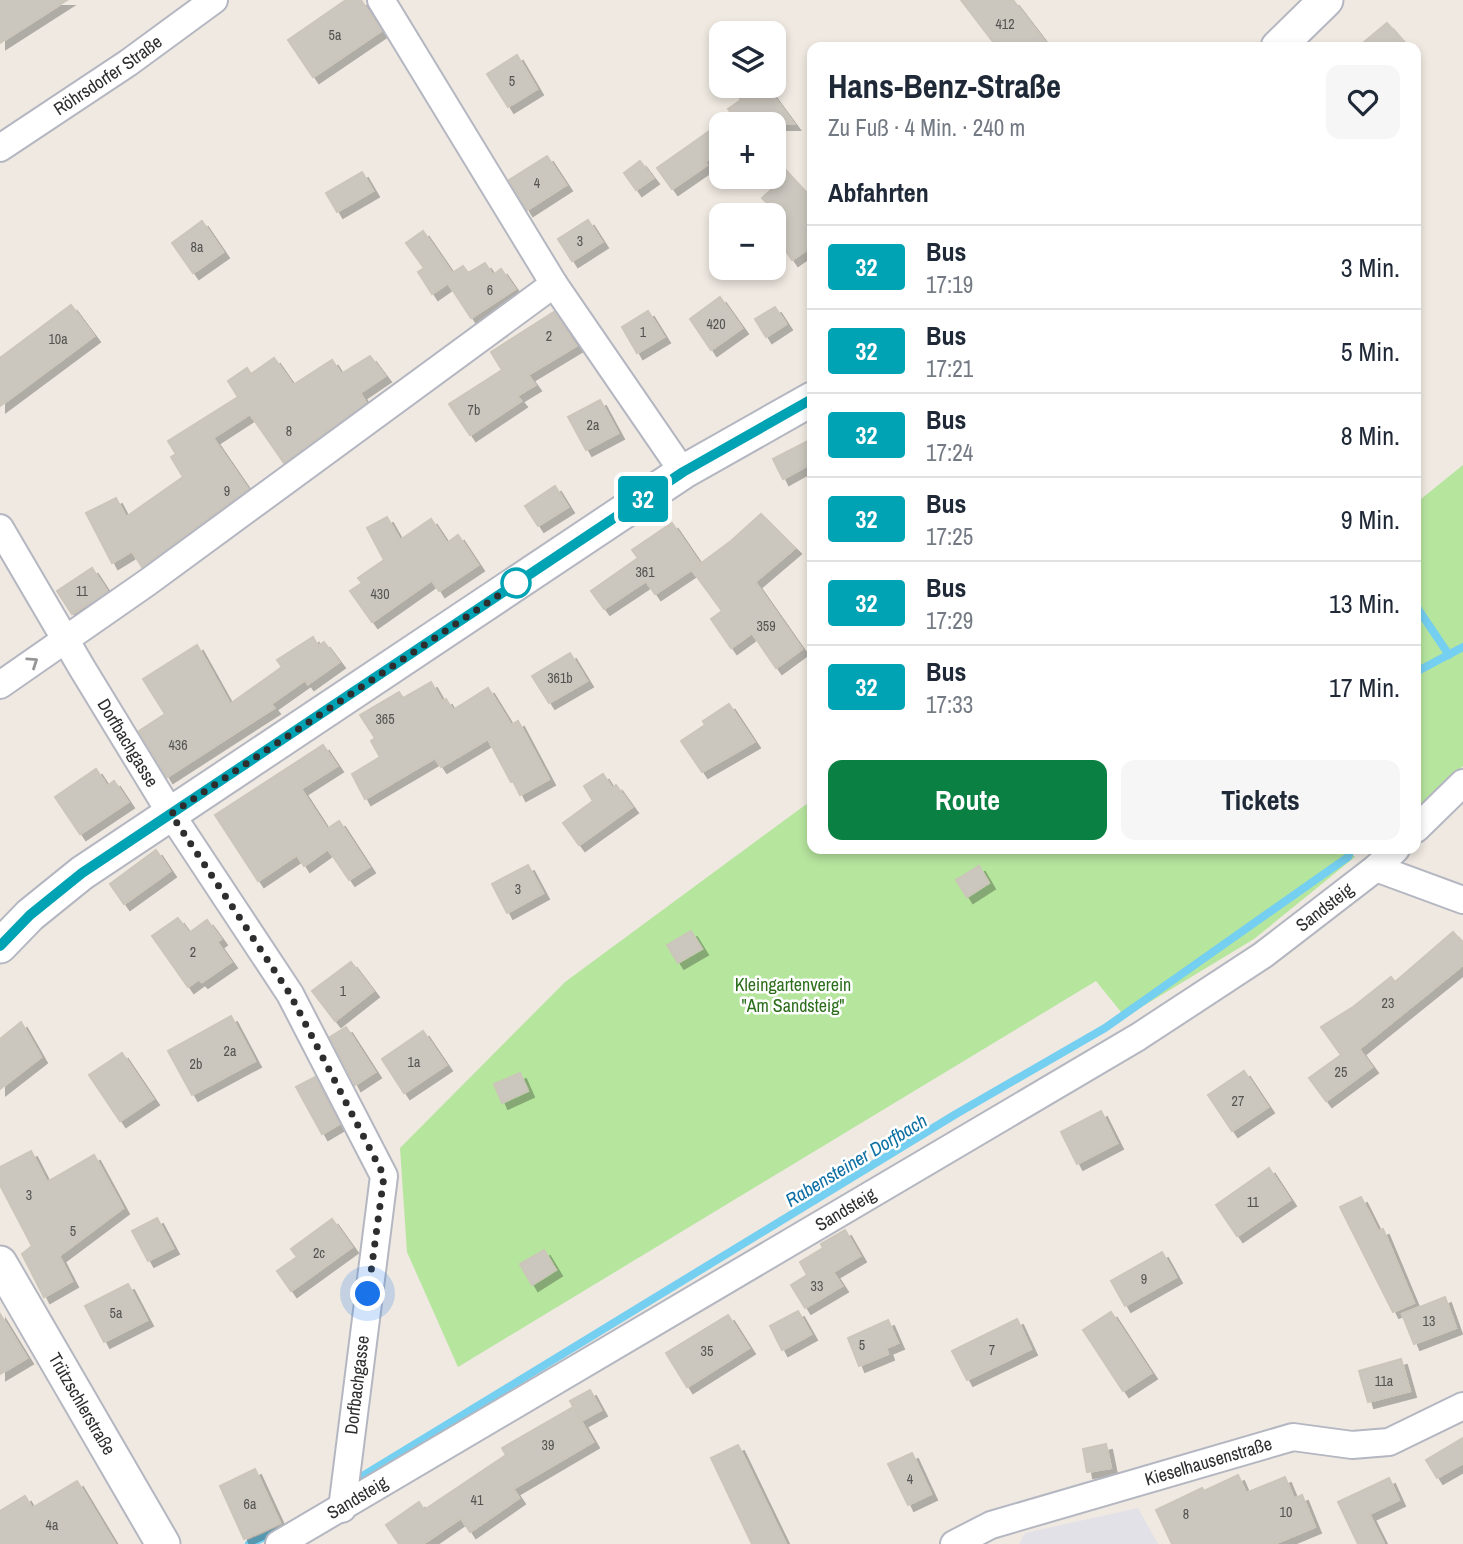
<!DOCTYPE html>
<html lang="de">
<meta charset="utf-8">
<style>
body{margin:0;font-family:"Archivo Narrow",sans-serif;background:#f6f6f7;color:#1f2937;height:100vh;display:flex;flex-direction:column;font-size:26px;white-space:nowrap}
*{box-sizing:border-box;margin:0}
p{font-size:23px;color:#747a83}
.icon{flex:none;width:38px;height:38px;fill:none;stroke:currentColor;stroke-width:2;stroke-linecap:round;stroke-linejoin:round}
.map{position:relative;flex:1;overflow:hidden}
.panel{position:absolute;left:807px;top:42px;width:614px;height:812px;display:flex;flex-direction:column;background:#fff;border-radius:14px;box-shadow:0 4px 10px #0003}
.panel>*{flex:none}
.badge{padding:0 14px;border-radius:5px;font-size:24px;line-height:46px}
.controls{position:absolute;left:709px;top:21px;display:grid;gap:14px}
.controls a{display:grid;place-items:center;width:77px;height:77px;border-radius:14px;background:#fff;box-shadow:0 4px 10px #0003;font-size:35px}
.you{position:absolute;width:35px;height:35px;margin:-18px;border:5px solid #fff;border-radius:50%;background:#1a73e8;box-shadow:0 0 0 10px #1a73e833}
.map>.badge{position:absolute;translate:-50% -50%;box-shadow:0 0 0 4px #fff}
h2{padding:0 21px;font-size:26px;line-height:63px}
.round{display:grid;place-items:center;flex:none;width:74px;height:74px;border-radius:14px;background:#f6f6f7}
.summary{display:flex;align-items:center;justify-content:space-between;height:119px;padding:0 21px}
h1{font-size:33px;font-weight:700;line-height:52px}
.primary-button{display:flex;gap:14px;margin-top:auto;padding:14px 21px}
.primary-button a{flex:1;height:80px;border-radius:14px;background:#0b8043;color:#fff;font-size:28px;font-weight:700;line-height:80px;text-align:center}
.primary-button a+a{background:#f6f6f7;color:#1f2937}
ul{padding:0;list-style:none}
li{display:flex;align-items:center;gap:21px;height:84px;padding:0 21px;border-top:2px solid #e0e1e3}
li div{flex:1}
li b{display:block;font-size:26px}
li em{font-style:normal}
li .badge{min-width:77px;font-weight:700;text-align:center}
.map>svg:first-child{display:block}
</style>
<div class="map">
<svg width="1463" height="1544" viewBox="0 0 1463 1544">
<defs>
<filter id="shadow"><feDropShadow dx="6" dy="6" stdDeviation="0" flood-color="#0004"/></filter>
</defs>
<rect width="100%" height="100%" fill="#efe9e1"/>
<path fill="#e3e1e8" d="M1138,1508L1158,1544H1019L1025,1533Z"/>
<g fill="#b6e59e">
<path d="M1463,465V766L1416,811V503Z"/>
<path d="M812,800V849H1347L1355,857L1254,939L1125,1017L1096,981L458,1367L407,1252L400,1148L565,982Z"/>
</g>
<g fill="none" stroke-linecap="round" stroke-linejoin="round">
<g stroke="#75cff0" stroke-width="8">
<path d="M1416,606L1449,655"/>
<path d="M1416,672L1463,647"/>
<path d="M361,1477L956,1114L1105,1028L1348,857L1351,849"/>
<path d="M249,1544L279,1531"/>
</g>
</g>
<g fill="#cbc7bf" stroke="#cbc5ba" stroke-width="2" filter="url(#shadow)">
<path d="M0,0H67L0,43Z"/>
<path d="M346,0H361L381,31L313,77L288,40Z"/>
<path d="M961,0H1013L1049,47H997Z"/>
<path d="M1387,23L1408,47H1358Z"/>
<path d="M517,55L537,89L508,107L487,74Z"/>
<path d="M731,86H766L794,124H739L728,109L741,100Z"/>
<path d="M721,123V151L705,162L707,165L672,189L657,168Z"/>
<path d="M547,156L566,185L527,210L509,180Z"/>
<path d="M774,158L812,199V246L792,260L774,233V215H762L758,211L768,204L762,198L772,189L764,177H774Z"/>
<path d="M640,161L653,178L636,190L624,173Z"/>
<path d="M362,172L373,191L337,212L326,193Z"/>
<path d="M588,220L602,242L572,261L558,239Z"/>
<path d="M202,221L223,252L193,273L172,243Z"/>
<path d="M423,231L452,273L463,266L468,273L485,263L493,275L501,269L515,289L471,318L448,283L432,294L418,272L424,268L406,243Z"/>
<path d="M720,297L742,328L711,350L690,319Z"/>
<path d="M71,305L94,336L0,406V358Z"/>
<path d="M775,307L786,324L766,337L755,319Z"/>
<path d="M648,311L664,337L637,353L622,327Z"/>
<path d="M554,312L576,346L528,375L535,385L517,396L521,401L470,435L449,404L502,370L491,352Z"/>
<path d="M370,356L385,376L360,393L366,403L284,463L250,414L213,438L248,489L142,567L132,551L112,563L86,513L116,498L126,517L183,477L171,457L176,454L168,441L238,397L228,381L247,368L251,374L274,358L293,385L332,360L341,374Z"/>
<path d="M600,400L618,433L586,450L568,417Z"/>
<path d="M812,439V463L783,479L773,459Z"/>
<path d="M555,486L568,507L538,526L525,506Z"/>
<path d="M761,514L795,548L755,582L802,649L776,668L752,633L731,648L711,619L722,611L692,570L731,541Z"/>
<path d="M387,517L400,540L431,519L447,543L458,535L478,565L439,591L432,580L372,622L350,591L362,583L358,578L384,560L367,528Z"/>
<path d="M672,523L700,564L655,594L646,581L604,609L591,591L638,558L632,550Z"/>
<path d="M92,568L107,591L72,614L57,591Z"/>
<path d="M313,637L318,646L324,642L339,662L308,684L305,680L271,704L274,708L167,777L139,731L165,714L143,679L197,645L230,704L282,667L277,660Z"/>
<path d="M570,653L587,681L549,703L532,676Z"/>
<path d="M431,682L442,701L446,699L453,710L488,688L511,725L518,721L549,779L520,795L513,781L511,782L488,739L441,767L435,758L365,799L352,774L380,757L371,741L375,738L360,715L399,692L403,698Z"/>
<path d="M729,704L754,742L702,772L681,741L705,725L703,721Z"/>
<path d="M323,745L337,766L301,789L327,829L339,821L369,867L349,880L328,849L304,866L297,855L258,881L215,815Z"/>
<path d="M96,769L107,786L114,781L128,802L80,834L55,797Z"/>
<path d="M603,774L612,788L616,785L632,807L579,845L563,823L593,801L584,786Z"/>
<path d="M156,850L170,871L124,904L110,884Z"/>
<path d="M528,865L543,893L507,913L492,884Z"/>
<path d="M979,866L989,883L967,897L956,880Z"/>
<path d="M178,918L189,933L207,920L221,939L217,942L231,962L202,982L199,979L188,987L152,936Z"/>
<path d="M691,931L702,949L678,963L667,945Z"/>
<path d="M1453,932L1463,943V965L1359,1049L1372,1067L1326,1101L1309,1078L1341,1055L1321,1027L1353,1007L1391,977L1395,982Z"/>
<path d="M351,962L373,991L335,1021L312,991Z"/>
<path d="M231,1016L255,1061L192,1095L168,1051Z"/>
<path d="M21,1022L41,1057L0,1089V1039Z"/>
<path d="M346,1027L375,1072L355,1085L330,1037Z"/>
<path d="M423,1031L446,1065L404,1093L382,1059Z"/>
<path d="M122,1053L153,1099L120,1121L89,1075Z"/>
<path d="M1244,1071L1268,1107L1232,1131L1208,1095Z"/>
<path d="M520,1073L528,1091L502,1103L494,1084Z"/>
<path d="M315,1077L339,1124L322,1134L296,1087Z"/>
<path d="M1101,1111L1117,1143L1077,1164L1061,1132Z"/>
<path d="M31,1151L47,1182L94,1155L123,1208L59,1256L72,1281L44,1297L22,1254L32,1246L0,1185V1167Z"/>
<path d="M1269,1168L1290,1200L1237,1236L1216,1205Z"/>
<path d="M1361,1197L1378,1231L1383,1229L1414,1303L1393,1312L1340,1207Z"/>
<path d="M157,1218L173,1248L148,1261L132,1231Z"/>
<path d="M332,1219L352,1247L291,1291L277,1271L297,1257L291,1249Z"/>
<path d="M845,1230L860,1256L833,1272L842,1286L805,1308L791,1285L807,1275L800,1262L823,1248L821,1244Z"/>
<path d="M544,1250L556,1270L532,1285L520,1264Z"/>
<path d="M1162,1252L1176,1277L1125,1306L1111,1281Z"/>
<path d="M128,1284L147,1320L104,1342L85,1306Z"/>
<path d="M1445,1297L1456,1328L1414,1344L1402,1314Z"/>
<path d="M798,1311L811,1334L782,1350L770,1326Z"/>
<path d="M1111,1312L1151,1373L1123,1391L1083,1330Z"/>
<path d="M0,1314L27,1358L0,1374Z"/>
<path d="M728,1315L749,1348L687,1387L666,1353Z"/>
<path d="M1017,1319L1031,1349L967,1380L952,1351Z"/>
<path d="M888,1320L898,1343L886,1348L888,1354L859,1366L848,1338Z"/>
<path d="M1401,1359L1410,1391L1368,1402L1359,1371Z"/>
<path d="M590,1390L601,1410L581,1421L570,1401Z"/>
<path d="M573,1407L593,1442L513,1489L519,1498L470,1532L461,1518L423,1544H399L386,1525L419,1502L424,1510L506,1455L502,1448Z"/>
<path d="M1463,1438V1463L1437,1478L1426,1460Z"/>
<path d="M1106,1444L1111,1468L1087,1472L1083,1449Z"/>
<path d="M738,1445L786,1544H752L711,1458Z"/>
<path d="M912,1453L931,1494L908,1505L888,1464Z"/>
<path d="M255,1469L280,1523L244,1539L220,1486Z"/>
<path d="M1238,1475L1246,1493L1285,1477L1294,1499L1302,1495L1315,1527L1274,1544H1172L1156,1510L1202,1488L1204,1491Z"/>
<path d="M1389,1478L1399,1500L1369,1514L1384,1544H1358L1338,1502Z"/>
<path d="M77,1481L115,1544H0V1511L25,1496L32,1508Z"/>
</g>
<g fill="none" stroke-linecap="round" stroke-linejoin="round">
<defs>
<g id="minor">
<path d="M381,0L554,284L683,472"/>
<path id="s1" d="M0,148L128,63L214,0"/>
<path id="s2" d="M0,528L82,668L171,814L290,994L384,1176L342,1509"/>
<path d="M0,685L148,582L554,284"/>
<path d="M1416,829L1463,783"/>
<path d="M1376,868L1463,900"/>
<path id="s3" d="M279,1544L1138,1037L1263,955L1376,868L1396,849"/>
<path id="s4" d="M954,1544L991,1525L1293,1437L1352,1445L1389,1442L1463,1406"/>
</g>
<g id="tertiary">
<path d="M1278,47L1326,0"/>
<path d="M0,946L30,915L82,873L683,472L812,399"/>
<path id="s5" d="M0,1263L163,1544"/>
</g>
</defs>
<use href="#minor" stroke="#b4b7c1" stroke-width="30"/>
<use href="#tertiary" stroke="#b4b7c1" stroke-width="37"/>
<use href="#minor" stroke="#fff" stroke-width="26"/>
<use href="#tertiary" stroke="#fff" stroke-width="33"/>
</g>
<defs><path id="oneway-chevron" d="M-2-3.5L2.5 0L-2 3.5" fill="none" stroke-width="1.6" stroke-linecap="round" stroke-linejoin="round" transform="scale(1.75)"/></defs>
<use stroke="#969696" href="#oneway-chevron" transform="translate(33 662) rotate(-34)"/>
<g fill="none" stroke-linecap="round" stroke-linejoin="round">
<defs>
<path id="line" d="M0,946L30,915L82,873L683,472L812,399"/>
</defs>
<use href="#line" stroke="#fff" stroke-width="16"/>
<use href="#line" stroke="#00a3b4" stroke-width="10"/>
<path stroke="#2e2e2e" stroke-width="7" stroke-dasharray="0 12.6" d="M368,1294L384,1176L290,994L171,814L523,579L516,583"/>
</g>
<circle fill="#fff" stroke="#00a3b4" stroke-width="3.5" cx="516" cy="583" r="14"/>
<g text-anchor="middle" stroke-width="5" stroke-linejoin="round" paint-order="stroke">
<g font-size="14" fill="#555452">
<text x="1005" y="29">412</text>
<text x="335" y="40">5a</text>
<text x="512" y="86">5</text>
<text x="537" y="188">4</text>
<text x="580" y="246">3</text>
<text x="197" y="252">8a</text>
<text x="490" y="295">6</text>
<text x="716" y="329">420</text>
<text x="643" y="337">1</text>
<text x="549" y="341">2</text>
<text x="58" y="344">10a</text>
<text x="474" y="415">7b</text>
<text x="593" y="430">2a</text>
<text x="289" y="436">8</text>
<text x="227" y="496">9</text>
<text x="645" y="577">361</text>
<text x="82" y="596">11</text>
<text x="380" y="599">430</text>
<text x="766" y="631">359</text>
<text x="560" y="683">361b</text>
<text x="385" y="724">365</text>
<text x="178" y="750">436</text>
<text x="518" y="894">3</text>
<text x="193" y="957">2</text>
<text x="343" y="996">1</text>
<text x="1388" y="1008">23</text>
<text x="230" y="1056">2a</text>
<text x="414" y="1067">1a</text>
<text x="196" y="1069">2b</text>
<text x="1341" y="1077">25</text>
<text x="1238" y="1106">27</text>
<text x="29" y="1200">3</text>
<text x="1253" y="1207">11</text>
<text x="73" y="1236">5</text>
<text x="319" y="1258">2c</text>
<text x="1144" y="1284">9</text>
<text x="817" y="1291">33</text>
<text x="116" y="1318">5a</text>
<text x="1429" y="1326">13</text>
<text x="862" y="1350">5</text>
<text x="992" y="1355">7</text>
<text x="707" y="1356">35</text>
<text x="1384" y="1386">11a</text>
<text x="548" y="1450">39</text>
<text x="910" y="1484">4</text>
<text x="477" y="1505">41</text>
<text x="250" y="1509">6a</text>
<text x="1286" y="1517">10</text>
<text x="1186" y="1519">8</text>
<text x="52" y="1530">4a</text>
</g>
<g font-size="18" fill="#2e2e2e" stroke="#fff">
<text dy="6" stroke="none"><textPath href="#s1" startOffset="130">Röhrsdorfer Straße</textPath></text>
<text dy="6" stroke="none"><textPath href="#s2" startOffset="250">Dorfbachgasse</textPath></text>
<text dy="6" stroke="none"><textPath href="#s3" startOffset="1225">Sandsteig</textPath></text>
<text dy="6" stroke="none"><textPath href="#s3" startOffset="658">Sandsteig</textPath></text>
<text transform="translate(357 1385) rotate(-83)" y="6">Dorfbachgasse</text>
<text dy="6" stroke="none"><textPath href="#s5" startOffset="163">Trützschlerstraße</textPath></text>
<text dy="6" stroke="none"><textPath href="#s4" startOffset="268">Kieselhausenstraße</textPath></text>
<text dy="6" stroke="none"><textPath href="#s3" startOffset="91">Sandsteig</textPath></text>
</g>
<g font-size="18" fill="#2c6e1b" stroke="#fff">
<text x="793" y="991">Kleingartenverein<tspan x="793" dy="21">"Am Sandsteig"</tspan></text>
</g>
<g font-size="19" font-style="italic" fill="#0d6fa3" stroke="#fff">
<text transform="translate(856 1160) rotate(-31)" y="7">Rabensteiner Dorfbach</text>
</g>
</g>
</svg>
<div class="controls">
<a><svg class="icon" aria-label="layers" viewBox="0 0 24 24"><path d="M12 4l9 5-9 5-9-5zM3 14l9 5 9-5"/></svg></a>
<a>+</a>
<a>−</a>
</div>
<div class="you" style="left:368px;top:1294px"></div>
<b class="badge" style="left:643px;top:499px;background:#00a3b4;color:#fff">32</b>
<section class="panel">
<div class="summary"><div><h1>Hans-Benz-Straße</h1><p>Zu Fuß · 4 Min. · 240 m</p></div><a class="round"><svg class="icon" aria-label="heart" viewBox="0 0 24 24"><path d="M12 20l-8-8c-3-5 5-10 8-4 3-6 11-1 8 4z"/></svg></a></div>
<h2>Abfahrten</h2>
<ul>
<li><span class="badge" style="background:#00a3b4;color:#fff">32</span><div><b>Bus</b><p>17:19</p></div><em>3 Min.</em></li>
<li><span class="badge" style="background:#00a3b4;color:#fff">32</span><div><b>Bus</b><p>17:21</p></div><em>5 Min.</em></li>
<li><span class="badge" style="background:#00a3b4;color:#fff">32</span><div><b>Bus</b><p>17:24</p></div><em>8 Min.</em></li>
<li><span class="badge" style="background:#00a3b4;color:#fff">32</span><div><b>Bus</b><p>17:25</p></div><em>9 Min.</em></li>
<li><span class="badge" style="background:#00a3b4;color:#fff">32</span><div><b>Bus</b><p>17:29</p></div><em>13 Min.</em></li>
<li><span class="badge" style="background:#00a3b4;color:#fff">32</span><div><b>Bus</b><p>17:33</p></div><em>17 Min.</em></li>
</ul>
<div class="primary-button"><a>Route</a><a>Tickets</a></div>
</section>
</div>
